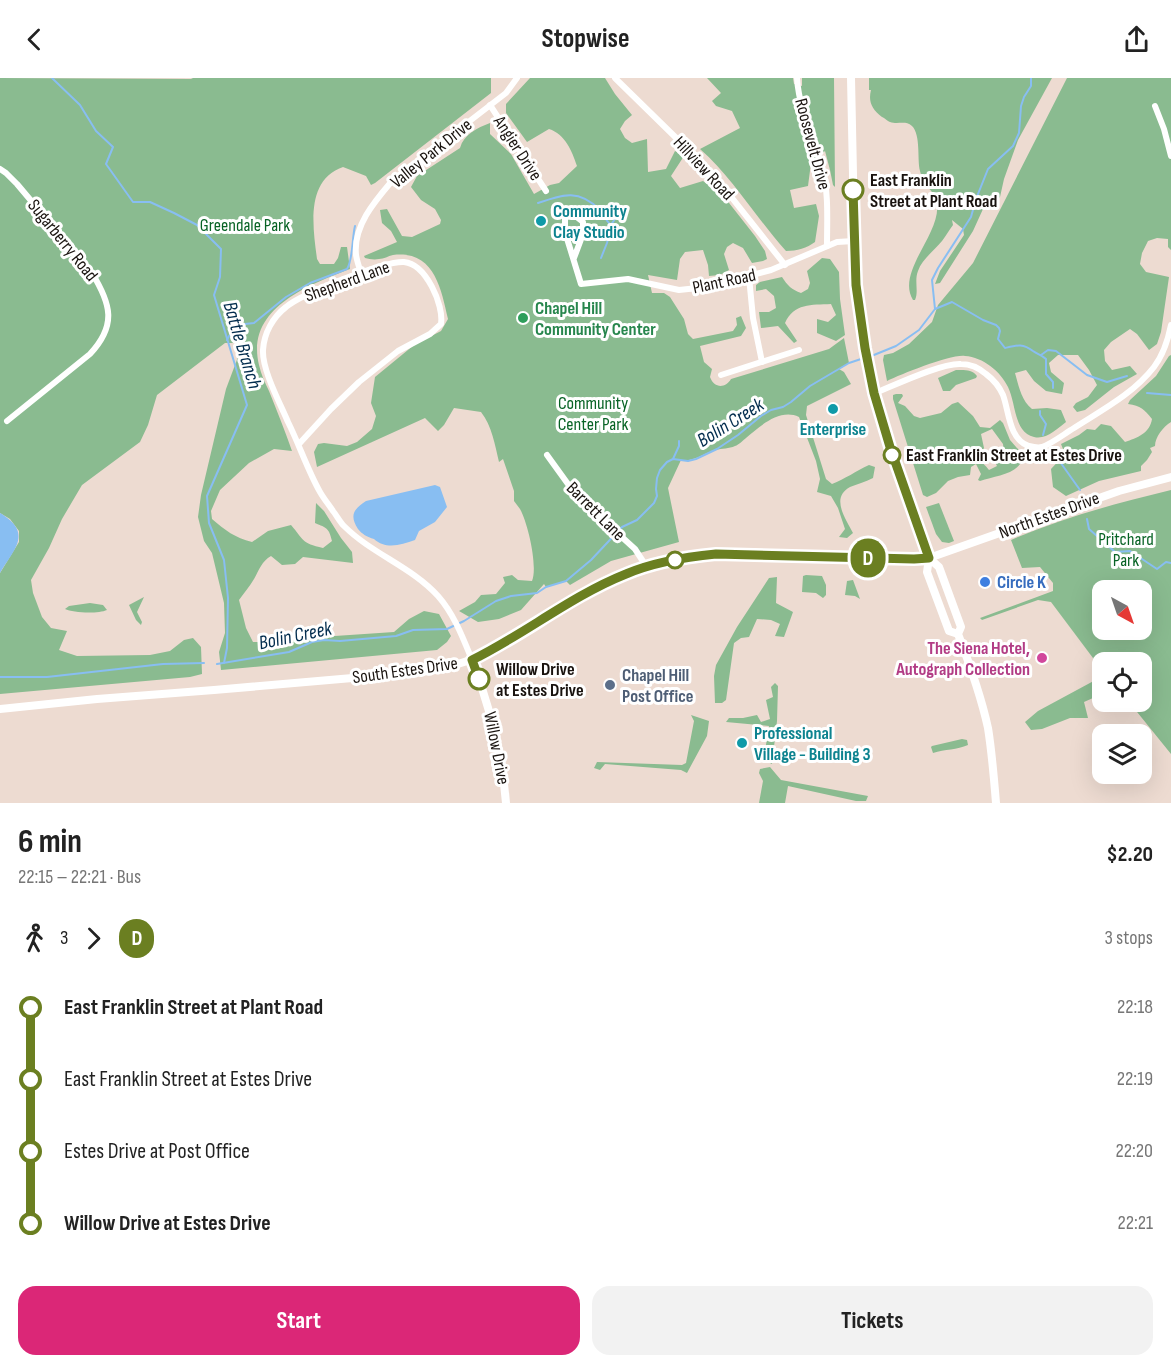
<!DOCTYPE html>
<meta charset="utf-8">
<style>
body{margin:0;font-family:"Sofia Sans Condensed",sans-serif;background:#f2f2f2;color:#222;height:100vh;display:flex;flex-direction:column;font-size:22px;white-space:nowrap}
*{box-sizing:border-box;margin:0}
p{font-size:20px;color:#767676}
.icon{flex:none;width:33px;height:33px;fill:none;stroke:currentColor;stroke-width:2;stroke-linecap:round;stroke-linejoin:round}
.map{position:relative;height:725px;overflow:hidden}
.details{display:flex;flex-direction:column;background:#fff;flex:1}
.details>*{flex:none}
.badge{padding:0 12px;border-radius:20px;font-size:21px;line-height:39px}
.needle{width:39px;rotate:140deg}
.fabs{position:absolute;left:1092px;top:502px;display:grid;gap:12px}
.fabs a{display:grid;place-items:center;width:60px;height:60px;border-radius:12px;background:#fff;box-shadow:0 6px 24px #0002;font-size:30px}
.map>.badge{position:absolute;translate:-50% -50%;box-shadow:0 0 0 3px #fff}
.legs{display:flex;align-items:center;gap:9px;height:66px;padding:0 18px;font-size:20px}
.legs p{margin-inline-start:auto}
.headline{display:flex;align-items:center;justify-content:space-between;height:102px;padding:0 18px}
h1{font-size:33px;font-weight:700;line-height:45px}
.action{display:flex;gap:12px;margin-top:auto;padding:12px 18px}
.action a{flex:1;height:69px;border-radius:18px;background:#db2777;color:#fff;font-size:24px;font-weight:700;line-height:69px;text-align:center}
.action a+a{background:#f2f2f2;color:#222}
ul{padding:0 18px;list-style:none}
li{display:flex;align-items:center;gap:21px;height:72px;font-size:22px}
li i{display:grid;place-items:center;width:9px;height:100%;margin:0 8px;background:currentColor}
li i::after{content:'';width:15px;height:15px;margin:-8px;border:4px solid;border-radius:50%;background:#fff}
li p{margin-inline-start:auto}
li:first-child i{background:linear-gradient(#0000 50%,currentColor 0)}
li:last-child i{background:linear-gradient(currentColor 50%,#0000 0)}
header{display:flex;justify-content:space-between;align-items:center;height:78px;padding:0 18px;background:#fff;font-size:27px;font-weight:700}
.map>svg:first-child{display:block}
</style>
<header><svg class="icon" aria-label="back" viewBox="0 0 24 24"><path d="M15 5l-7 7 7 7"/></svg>Stopwise<svg class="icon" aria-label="share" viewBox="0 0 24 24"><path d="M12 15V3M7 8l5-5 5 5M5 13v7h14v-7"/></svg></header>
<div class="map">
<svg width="1171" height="725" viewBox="0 0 1171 725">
<rect width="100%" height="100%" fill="#eddbd1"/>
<g fill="#8abb90" fill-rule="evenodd">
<path d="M0,0L191,1L193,0H491V15L375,105L371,107L366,98L343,89C305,102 313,150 317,181L320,186H334L338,180L341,169H347L350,191C309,207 245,230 259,287C261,296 265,305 269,313C277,333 285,353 292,373L274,371L249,385L220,412L211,433L212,441C225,452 235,460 252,464L268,453L291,447C304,462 301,465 323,470L332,463C329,450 327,450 315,445L316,425L324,433L341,460L352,474L353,485L303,479L295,486L282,487L271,478C262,483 259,492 254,501C250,508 244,515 239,522L246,550L253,564H276L320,559L394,554L409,541L424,533L439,536L451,558L447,564L437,572L221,592L219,574L225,555L224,525L212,475L204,463L198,439L201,417L226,311L238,279L236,265H225L157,317L148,347L140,364L82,407L62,441L49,470L31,502L33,515L42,539L51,550L67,553L59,572L77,578L150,577L170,573L184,562L193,560L201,569L202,596L190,599L0,616V495L19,464V453L10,441L0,435Z"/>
<path d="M530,0H605L615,16L632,37L625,43L620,51L625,60L632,65L647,61L648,94L666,91L675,73L684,78L671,98L680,110L703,103L722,116L755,158L765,173L767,181L763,183L752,185L743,170L733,165L727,169L724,176L729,192L720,197L709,198L708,187L703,172L685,174L680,181L677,202L648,197L652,215H664L670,219L684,241L688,256L693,261L733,253L737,247L736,240L741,238L746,250L741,258L700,268L704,284L712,291L710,299C714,310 725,311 731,301L829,271L844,260L849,285L839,291L844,294L851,306L807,328L806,337L826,401L832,406C845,401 856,393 869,387L875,389L873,400C865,404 857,406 850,409C830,420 846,441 853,455L847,460L839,459L845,451L838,430L831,418L817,414L820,401L816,383L799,339C780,330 760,348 746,360C743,362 739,367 735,368C729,371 722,370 716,372C703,375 695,384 681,382L668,410L679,464L611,483L570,507L566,503L546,509L544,506L521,532L499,541L478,544L459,533L475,524L481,517L496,516L505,505L503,499L512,497L518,502L532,503C538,489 528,445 520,431C518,428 516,426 514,423V413L503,381L499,384C495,367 492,348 481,334L454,330L444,347L438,353L425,340L317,389L314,374L318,366L324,365L347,368L357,364L372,351L376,338L371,325L375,299L414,267L441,253L448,241C441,210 434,172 393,177C388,178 384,181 379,181C374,182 369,181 365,180L364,178L397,164L391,153L382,145L380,132L387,131L402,158L412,159L440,146L441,142L435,131L421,122L411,109L417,98L460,70C464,56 477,50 490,45V56L511,76L534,116L550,107L559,105L577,88C572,73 565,56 549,51L527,64L506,35V26Z"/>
<path d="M707,0H793L794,6L802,8V0H834L835,109L833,107L830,92L825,73L811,85L808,108L790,112L794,130L816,126L819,138L815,164C807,170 797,173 786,173C757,141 732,99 700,71L740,50L732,33L716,28L712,23L721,15Z"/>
<path d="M869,0H1052L1018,62L1004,101L1000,119L996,124L983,131L973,153L940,205L935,206L940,193L964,157L963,151L952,142L953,147C949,152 946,158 942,163C934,173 922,181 918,193C914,203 919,213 915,222H913C894,191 951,148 934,117C932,113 928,110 925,106C923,102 921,97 920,93C917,81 921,57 912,48C905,42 898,47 890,44C889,44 883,39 882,39C872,31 868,24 871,12H869Z"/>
<path d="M1067,0H1171V172L1168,169V161L1157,160L1148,163L1142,175L1140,186L1146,194L1169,199L1161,254L1157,266L1149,272L1137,256L1130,251L1111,264L1104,272L1105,283L1112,292L1130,288L1137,296L1114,309L1085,332L1077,334L1073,329L1076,325L1088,319L1097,307L1089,292L1078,277H1058L1049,285L1051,294L1064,305L1062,316L1046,313L1034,303L1026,292L1015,295C1019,309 1021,322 1032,331L1047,330L1061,332L1066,344C1057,351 1046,362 1034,359C1014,355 1016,325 1008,309C1001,294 983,279 965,278C951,276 902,296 887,303L883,282L884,277L893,275L909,266L932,244L938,227L973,185Z"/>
<path d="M822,180L830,181L839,194L840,221L845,257L836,263L817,255V241L828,244L836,237L831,226C811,227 794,225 785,245L797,263L794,265L778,248L761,250L759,234H769L776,230L774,218L766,211L756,213V207L760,204L782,199C787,207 792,212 801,215L808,211L810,205L807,193Z"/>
<path d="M1171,277V344C1163,349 1155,359 1155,368L1150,370L1152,374L1147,382L1141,388V393L1099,403L1066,418L1053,409L1051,391L1065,376L1061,366L1079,357L1087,351L1095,352L1101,346L1111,348L1125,364C1137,360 1150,355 1152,341C1144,331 1141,328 1128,326L1130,322L1156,298L1169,278Z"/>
<path d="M956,292C964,292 972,291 977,298L976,300L956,307L950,313H943L938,300Z"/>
<path d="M896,316H902L903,318L898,325L905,328L914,338L920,340L941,335L952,326L958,324L973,338L980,349L990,350L1000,342L1003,345L1010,362L1024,378C1019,397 996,397 980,403L978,402L981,396L976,386L971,389L970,397L958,399L948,403L936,415L927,419L923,417L893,321V317ZM992,351L1003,366L1004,375L1000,379L994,382L997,388L989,392C986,388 980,383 979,378L984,370L981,356Z"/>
<path d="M1171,412V676L1129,624H1142V585H1102V592L1051,524L1038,522L982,542L980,540L1053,513V505L1040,489L1022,490L1011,462C1062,440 1117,425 1171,412ZM1102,513H1142V552H1102Z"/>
<path d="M939,425L954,463L949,465L942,464L936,456L926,429Z"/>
<path d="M806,497L822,498L826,507V517L823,520L816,515L802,514L803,498Z"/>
<path d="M777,499L776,525L793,534L784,559L775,558L780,546L771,542L757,541L749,559L741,560L734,565L726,622L722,625H715L714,598L716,587L737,549L769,500Z"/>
<path d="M853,502L860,521L855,518L845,517L847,503Z"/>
<path d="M144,519L137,534L142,544L141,547L136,542L129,527Z"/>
<path d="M90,525L103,527L107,532C98,536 73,535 65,531L69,528Z"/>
<path d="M1101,599H1102V616L1084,624L1088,640H1070L1042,651L1031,652L1025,644L1038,633Z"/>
<path d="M775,605L778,608L777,643L772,686L768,684L765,673L769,648L726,644L729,640H743L757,637L761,644L770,641L766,622L773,619L771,609Z"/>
<path d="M691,637L709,643L707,658L687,695L681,692L605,686L600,692L594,690L597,684L682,687L686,685L694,643Z"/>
<path d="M962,661L967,662L968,667C957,672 945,671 933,675L931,669L932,668Z"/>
<path d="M770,689L781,702L868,718L866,723H856L788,708L785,725H759L763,703L759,695L760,691Z"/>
</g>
<g fill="#88bef2">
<path d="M435,407L440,409L447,429L435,444L419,453L415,462C401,467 386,472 374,461C367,459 362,456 358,451C349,437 354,431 366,423Z"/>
<path d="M0,435C33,455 15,470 0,495Z"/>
</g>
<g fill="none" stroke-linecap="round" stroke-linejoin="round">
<g stroke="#88bef2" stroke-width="2">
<path d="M52,0L80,27L96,53L113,69L106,86L133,124H150L174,135L197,147L221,171L220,199L214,217L247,327L207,418L209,445L224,482L228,520L227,570L224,585"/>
<path d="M538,125C564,116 579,111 600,132C604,137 606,143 611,147L607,165L601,180"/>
<path d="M611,147L618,136L617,131"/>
<path d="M935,231L952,224L983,242L996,247L999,250L1000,253L998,261L1005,270C1017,267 1023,265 1033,273C1037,276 1042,277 1046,281V296L1053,304V310"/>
<path d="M227,262L229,258L245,246L254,245L286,219L310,205L347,191C353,182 352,160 355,148"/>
<path d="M1041,277L1048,272L1056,273L1087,297L1107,304L1127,298"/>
<path d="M869,279L896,268L919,252L935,231L932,202L938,190L971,139L976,121L988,91L1013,68L1019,55L1021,28L1024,19L1031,8V0"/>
<path d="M1147,315L1171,317"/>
<path d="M1040,333V337L1046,346L1043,357"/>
<path d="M1053,374L1080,412"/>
<path d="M673,381L679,368V363"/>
<path d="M1087,441L1089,451L1115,474L1130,473L1157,491L1166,484L1171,485"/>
<path d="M217,586L289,574L312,564L324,562L340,563L396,558L413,552L447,551L464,543L496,523L511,518L537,515L546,509L566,503L591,482L622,449L637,442L654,425L657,418L656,411L657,400L660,392L667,384L673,381L688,383L696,381L717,371L738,357L761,338L771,332L783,329L791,324L810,308L849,285L864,280"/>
<path d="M0,599H47L163,586L204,585"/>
</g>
<g stroke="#fff" stroke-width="6">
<path d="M615,0L713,96L785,187"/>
<path d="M797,0C799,31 813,60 822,89C829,115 827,142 827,168"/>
<path d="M490,27L546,113"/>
<path d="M1155,28L1164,51L1171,78"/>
<path d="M0,91L6,95L17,106L92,195C111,226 117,247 90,276L7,343"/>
<path d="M574,180L583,156V144L574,137L565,139V154L581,206L628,201L679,212L707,209L771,192L837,164L854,163"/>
<path d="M361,195C359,189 357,183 356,177C353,148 375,123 392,103L506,15L517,0"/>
<path d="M749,199L753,240L762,284"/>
<path d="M721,297L799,272"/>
<path d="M875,315C895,307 941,285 961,286C971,286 979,290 986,296C994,302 999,308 1003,317C1009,333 1009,362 1029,368C1033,369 1038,370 1042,369C1053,365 1064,356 1074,350C1102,332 1133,316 1154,289C1163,277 1168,262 1171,247"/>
<path d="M299,366L331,331L359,304L398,273L430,256L441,246C444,227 426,186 404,184C384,183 303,215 286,229C273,239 264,255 263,272C262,292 280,325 288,344C299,366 308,393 320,414C324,421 329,427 333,433C337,438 340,444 344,448C372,476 412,489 438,518C454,536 463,560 472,582"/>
<path d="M547,377L573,413L591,431L635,471L646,488"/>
</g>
<g stroke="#fff" stroke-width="8">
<path d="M851,0L855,193C859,252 871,312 889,368C902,406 917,442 929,480L927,494L949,553L958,556"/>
<path d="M929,480L939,489L961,549L958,556C970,587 981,618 988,650C992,675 994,700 996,725"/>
<path d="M472,582C490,629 502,675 506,725"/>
<path d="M0,631L97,621L214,612L422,594C446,590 467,585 489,574C540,545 587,509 643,489C666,481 692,479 716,476L914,481L929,480L1119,413L1171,399"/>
</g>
</g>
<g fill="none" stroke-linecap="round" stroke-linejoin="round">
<defs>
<path id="line-1" d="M479,601L472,582C525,556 571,518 626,496C654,484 685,479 716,476L914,481L929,480L890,369L874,315L865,270L856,207L853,112"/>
</defs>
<use href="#line-1" stroke="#fff" stroke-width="14"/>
<use href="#line-1" stroke="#6b7f21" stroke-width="9"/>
</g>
<g fill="#fff" stroke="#6b7f21" stroke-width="3">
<circle cx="853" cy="112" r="10"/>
<circle cx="892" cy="377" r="8"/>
<circle cx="675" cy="482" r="8"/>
<circle cx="479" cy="601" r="10"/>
</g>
<g fill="#0f9aa8" stroke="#fff" stroke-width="2">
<circle cx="541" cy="143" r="6"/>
<circle cx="833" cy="331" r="6"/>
<circle cx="742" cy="665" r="6"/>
</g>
<circle fill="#2e9e5b" stroke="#fff" stroke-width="2" cx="523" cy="240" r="6"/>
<circle fill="#3f7fe0" stroke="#fff" stroke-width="2" cx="985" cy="504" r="6"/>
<circle fill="#d1479c" stroke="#fff" stroke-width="2" cx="1042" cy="580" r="6"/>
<circle fill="#5c6f8a" stroke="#fff" stroke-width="2" cx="610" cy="607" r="6"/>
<g text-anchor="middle" stroke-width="6" stroke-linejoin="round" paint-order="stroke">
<g font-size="18" fill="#19130f" stroke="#fff">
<text transform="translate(813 66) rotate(75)" y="6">Roosevelt Drive</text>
<text transform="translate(518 70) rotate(57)" y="6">Angier Drive</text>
<text transform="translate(431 75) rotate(-39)" y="6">Valley Park Drive</text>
<text transform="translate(704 90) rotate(47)" y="6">Hillview Road</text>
<text transform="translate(63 162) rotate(51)" y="6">Sugarberry Road</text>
<text transform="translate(347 203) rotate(-20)" y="6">Shepherd Lane</text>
<text transform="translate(724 203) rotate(-12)" y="6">Plant Road</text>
<text transform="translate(596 433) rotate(45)" y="6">Barrett Lane</text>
<text transform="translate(1049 437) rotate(-20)" y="6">North Estes Drive</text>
<text transform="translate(405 592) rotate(-8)" y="6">South Estes Drive</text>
<text transform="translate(497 670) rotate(79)" y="6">Willow Drive</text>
</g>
<g font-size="18" font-weight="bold" fill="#19130f" stroke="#fff" text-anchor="start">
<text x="870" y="108">East Franklin<tspan x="870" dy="21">Street at Plant Road</tspan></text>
<text x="906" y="383">East Franklin Street at Estes Drive</text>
<text x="496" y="597">Willow Drive<tspan x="496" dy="21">at Estes Drive</tspan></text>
</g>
<g font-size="18" font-weight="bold" fill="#0d838f" stroke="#fff" text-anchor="start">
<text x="553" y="139">Community<tspan x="553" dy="21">Clay Studio</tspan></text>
<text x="833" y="357" text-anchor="middle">Enterprise</text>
<text x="754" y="661">Professional<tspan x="754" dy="21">Village - Building 3</tspan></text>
</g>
<g font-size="18" fill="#086325" stroke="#fff">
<text x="245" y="153">Greendale Park</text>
<text x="593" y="331">Community<tspan x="593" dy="21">Center Park</tspan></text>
<text x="1126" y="467">Pritchard<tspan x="1126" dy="21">Park</tspan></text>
</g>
<g font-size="18" font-weight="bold" fill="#27864d" stroke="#fff" text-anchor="start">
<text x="535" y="236">Chapel Hill<tspan x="535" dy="21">Community Center</tspan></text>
</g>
<g font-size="18" font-weight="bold" fill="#366cbe" stroke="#fff" text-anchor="start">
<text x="997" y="510">Circle K</text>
</g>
<g font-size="18" font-weight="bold" fill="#b23c85" stroke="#fff" text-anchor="end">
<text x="1030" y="576">The Siena Hotel,<tspan x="1030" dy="21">Autograph Collection</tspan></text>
</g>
<g font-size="18" font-weight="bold" fill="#4e5e75" stroke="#fff" text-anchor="start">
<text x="622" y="603">Chapel Hill<tspan x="622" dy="21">Post Office</tspan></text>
</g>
<g font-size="20" font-style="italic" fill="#022c4d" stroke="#fff">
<text transform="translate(243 267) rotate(73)" y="7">Battle Branch</text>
<text transform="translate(730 344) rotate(-32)" y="7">Bolin Creek</text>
<text transform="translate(295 557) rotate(-12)" y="7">Bolin Creek</text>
</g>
</g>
</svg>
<div class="fabs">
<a><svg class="needle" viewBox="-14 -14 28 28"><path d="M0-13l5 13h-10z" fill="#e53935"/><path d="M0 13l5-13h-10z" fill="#767676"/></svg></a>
<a><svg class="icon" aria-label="locate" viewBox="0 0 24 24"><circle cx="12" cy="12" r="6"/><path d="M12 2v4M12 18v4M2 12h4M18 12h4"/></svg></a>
<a><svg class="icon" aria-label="layers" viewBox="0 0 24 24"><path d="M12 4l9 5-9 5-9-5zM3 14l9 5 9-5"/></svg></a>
</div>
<b class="badge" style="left:868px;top:480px;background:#6b7f21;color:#fff">D</b>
</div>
<section class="details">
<div class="headline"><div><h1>6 min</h1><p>22:15 – 22:21 · Bus</p></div><b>$2.20</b></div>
<div class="legs"><svg class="icon" aria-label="walk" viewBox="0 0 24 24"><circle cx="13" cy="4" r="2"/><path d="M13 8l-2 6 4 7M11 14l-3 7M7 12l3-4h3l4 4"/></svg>3<svg class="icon" aria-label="forward" viewBox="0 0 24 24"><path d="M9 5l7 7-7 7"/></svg><b class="badge" style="background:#6b7f21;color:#fff">D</b><p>3 stops</p></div>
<ul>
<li><i style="color:#6b7f21"></i><b>East Franklin Street at Plant Road</b><p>22:18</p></li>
<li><i style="color:#6b7f21"></i><span>East Franklin Street at Estes Drive</span><p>22:19</p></li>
<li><i style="color:#6b7f21"></i><span>Estes Drive at Post Office</span><p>22:20</p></li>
<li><i style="color:#6b7f21"></i><b>Willow Drive at Estes Drive</b><p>22:21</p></li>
</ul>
<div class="action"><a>Start</a><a>Tickets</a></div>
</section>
